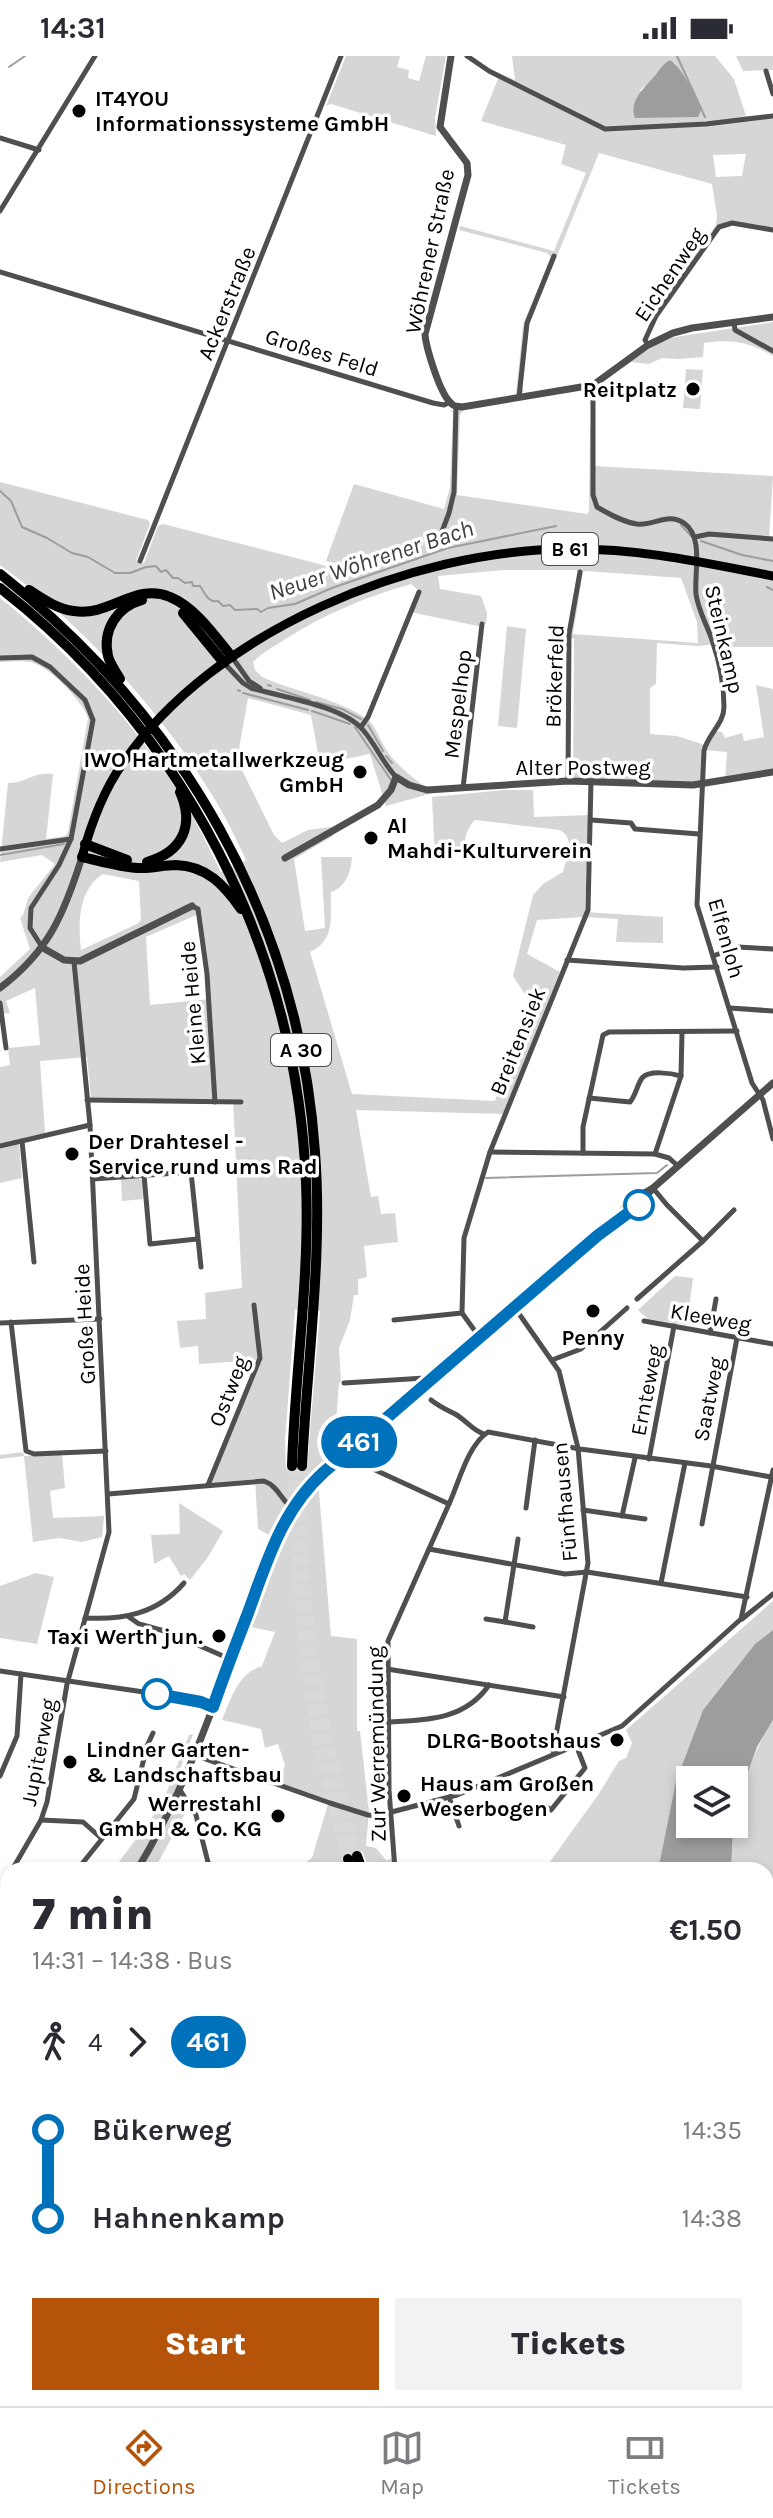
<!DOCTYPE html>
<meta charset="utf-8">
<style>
body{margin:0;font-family:Karla,sans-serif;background:#f2f2f3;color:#2b2b33;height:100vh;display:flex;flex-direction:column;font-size:30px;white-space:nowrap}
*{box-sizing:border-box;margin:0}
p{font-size:26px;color:#7c7c81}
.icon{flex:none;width:44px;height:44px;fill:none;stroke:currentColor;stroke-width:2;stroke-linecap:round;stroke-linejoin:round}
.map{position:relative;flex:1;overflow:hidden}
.side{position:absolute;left:0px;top:1806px;width:774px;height:544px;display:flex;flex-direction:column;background:#fff;border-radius:24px 24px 0 0;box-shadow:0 4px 12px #0003}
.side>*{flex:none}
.badge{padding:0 16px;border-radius:26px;font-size:28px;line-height:52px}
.tools{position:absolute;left:676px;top:1710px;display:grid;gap:16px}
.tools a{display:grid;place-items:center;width:72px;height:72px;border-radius:0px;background:#fff;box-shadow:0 4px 12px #0003;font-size:40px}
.map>.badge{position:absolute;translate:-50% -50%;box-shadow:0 0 0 4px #fff}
.legs{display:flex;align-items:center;gap:12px;height:88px;padding:0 32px;font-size:26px}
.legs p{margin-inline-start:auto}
.head{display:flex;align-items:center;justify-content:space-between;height:136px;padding:0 32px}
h1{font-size:44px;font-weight:800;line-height:60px}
.action{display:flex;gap:16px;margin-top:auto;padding:16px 32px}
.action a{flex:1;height:92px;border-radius:0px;background:#b45309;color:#fff;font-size:32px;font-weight:800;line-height:92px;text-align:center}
.action a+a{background:#f2f2f3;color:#2b2b33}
ul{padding:0 32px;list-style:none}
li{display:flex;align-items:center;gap:28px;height:88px;font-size:30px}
li i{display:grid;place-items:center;width:12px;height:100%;margin:0 10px;background:currentColor}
li i::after{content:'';width:20px;height:20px;margin:-10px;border:6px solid;border-radius:50%;background:#fff}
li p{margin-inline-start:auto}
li:first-child i{background:linear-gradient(#0000 50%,currentColor 0)}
li:last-child i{background:linear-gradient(currentColor 50%,#0000 0)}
.status{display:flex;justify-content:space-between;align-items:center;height:56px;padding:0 40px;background:#fff;direction:ltr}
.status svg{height:22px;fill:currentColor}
.tabs{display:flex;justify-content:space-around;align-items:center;height:112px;border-top:2px solid #e1e1e2;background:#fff;font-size:22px;color:#7c7c81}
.tabs a{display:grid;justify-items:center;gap:4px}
.tabs .selected{color:#b45309}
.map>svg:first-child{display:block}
</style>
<div class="status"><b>14:31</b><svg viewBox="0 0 49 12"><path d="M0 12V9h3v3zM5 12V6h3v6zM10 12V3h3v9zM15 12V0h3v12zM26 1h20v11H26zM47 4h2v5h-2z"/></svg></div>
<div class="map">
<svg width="773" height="2350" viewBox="0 0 773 2350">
<rect width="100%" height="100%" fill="#fff"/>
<g fill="#d6d6d6" fill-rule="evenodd">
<path d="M346,0H400L397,11L409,14L408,22L419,25L426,0H446L435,62L436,80L331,48L326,50Z"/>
<path d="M512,0H715L734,23L746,60L773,58V175L733,168L721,172L658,260L652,272L648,270L654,258L716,169L717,160L712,128L599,97L529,269L522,332L524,336L516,338L523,269L551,201L547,197L459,174L460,170L554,195L586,117L561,108L566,89L481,65L498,23V17L515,24ZM675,7L701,54L685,61H660L640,34ZM746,98L742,120L716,121L713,99Z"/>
<path d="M736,0H773V14L743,15Z"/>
<path d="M773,266V300C750,286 730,283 704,287L703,301L679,303L662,302L649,308L630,306L654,289L675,281Z"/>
<path d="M686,313L703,314L700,353L683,352Z"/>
<path d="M450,354H464L460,359L457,439L587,458L589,455L590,370H594L595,410L773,420L769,484L773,485V591H721L718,595L716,588L698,590L657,587L656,628L650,632V678L677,680L705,689L716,675L722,676L725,682L742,677L744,685L764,681L756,629L773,633V716L725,725L727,696L705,694L701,727L573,724L574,583L566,580L578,516L576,514H503L438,520L440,533L481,540L487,557L486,568L478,570L410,556L418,534L411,528C366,541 324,558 284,584C273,591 262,597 253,606L255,614L262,621C296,636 336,642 367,663C377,671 380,685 387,695C399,712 416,724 433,737L386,750L370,698L320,708L311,659L248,642L237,704L274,779L282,787L308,774L331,771L333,780L294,803L305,875L325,872L321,801H352C351,816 346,831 331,836C330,860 336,884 310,896L352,1038L495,1045L530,946L513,920L533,839L543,828L563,816C567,801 576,784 560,774L475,764C455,784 478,802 435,802L432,741L504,734H533L534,761L589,759L585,856L663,861V887L616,886L618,863L583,861L537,864L527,898L560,916L503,1058L356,1054L371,1141L378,1140L381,1158L395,1157L398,1186L364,1190L367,1221L358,1223V1239H354L350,1264L339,1292L341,1326L339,1327C338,1336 338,1346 337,1355C335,1370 327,1382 337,1395L315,1415L319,1436L331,1580L357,1583V1675H360L369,1755L366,1790L376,1792L386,1804L392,1803V1814H370L362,1795L342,1802L345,1814H295L312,1802L328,1748L277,1729L285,1709L278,1688L265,1692L261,1673L222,1664C231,1643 238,1617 262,1610L275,1576L251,1571L283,1487L258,1473L255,1423L206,1428L258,1304L199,1308L198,1290L180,1292L177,1265L206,1263L205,1237L242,1232L233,1044L91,1042L87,1001L40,1005L45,1077L0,1088V1011L10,1009L8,992L40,989L35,932L6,945L10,957L0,958V921L30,893L20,862L23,859L28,842L55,808L42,799L0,806L8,727C28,727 30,716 53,718L46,783L65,780L68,776L88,662C82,645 51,612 33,607C23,604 11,606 0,606V542C70,598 133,665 181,740C196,764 208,791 221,816L246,804C238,787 230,770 221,754C168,662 86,571 0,509V426L148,464L150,468L136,505L144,507L158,470L163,468L354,517L355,513L326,505L354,428L444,453L450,431L453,356ZM586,515L681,522L697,566L698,587L573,578L583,516ZM103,818L139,825L141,864L137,868L81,894C78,869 78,833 103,818ZM201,857L210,943L150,949L146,881ZM295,1253L320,1255L307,1412H286L285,1384Z"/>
<path d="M507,570L526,573L517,672L498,670Z"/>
<path d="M19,1088L22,1122L0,1127V1093Z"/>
<path d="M138,1121L142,1125L143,1143L122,1145L121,1123Z"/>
<path d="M675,1220L693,1222L687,1269L648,1263L638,1254Z"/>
<path d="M23,1396L24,1400L62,1398L65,1432L50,1435L53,1462L104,1460L102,1481L82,1486L59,1482L33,1486L24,1400L0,1403V1399Z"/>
<path d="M179,1447L223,1475L208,1501L190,1524L184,1518L181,1520L169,1500L154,1508L151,1479L180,1478Z"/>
<path d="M36,1517L54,1521L37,1588L0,1582V1530Z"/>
<path d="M773,1545V1574L755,1588L703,1654L676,1725L658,1814H544L598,1739L619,1705L626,1702L632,1687L626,1674Z"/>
<path d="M773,1664V1955L766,1941V1814H731C731,1801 730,1788 732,1776C736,1738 753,1697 773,1664Z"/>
<path d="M193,1678L178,1719L190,1753L184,1759L154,1814H113L162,1748L189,1679Z"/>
<path d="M8,1943V2037L0,2034V1944Z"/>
<path d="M766,2054L773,2064V2249L766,2256Z"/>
<path d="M0,2063L8,2065V2254L0,2258Z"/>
<path d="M25,2342H262L265,2350H26Z"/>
<path d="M641,2342H752L756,2350H650Z"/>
</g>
<g fill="#9d9d9d">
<path d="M670,4C685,15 694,38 701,54L698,61L635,62C629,46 642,34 652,23C659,16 661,9 670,4Z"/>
<path d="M773,1574V1664L757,1691L740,1738L734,1765V1724H690V1768H733L731,1814H658L676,1725L703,1654L755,1588Z"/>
<path d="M766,1941L773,1955V2064L766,2054Z"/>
</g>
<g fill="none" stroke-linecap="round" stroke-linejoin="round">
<g stroke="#9d9d9d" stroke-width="2">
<path d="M677,0L705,61"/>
<path d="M9,11L25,0"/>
<path d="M0,435L11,445L22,471L47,482L72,497L88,501L115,517H130L146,511L156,510L161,516L166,514L173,522H178L185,527L192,526L193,530H200C205,537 208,547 218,545L223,550L230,549L235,554L257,553L261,556L268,552L295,548L332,532L448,492L556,470"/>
<path d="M681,469L691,480"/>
<path d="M701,485L742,499L773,505"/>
<path d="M767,531L773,534"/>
<path d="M268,629L271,630"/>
<path d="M277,633L310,644"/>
<path d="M238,634L240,635"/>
<path d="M243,637L308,654"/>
<path d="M316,646L342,653L361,663"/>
<path d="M312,655L350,668"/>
<path d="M368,669L383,695"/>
<path d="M355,671L391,724"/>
<path d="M386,700L392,707"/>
<path d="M0,799L64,788"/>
<path d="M486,1122L657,1117L667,1109"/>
</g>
<g stroke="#d9d9d9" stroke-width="10" stroke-dasharray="10 5" stroke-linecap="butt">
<path d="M292,1410C296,1508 301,1606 321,1702C328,1736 339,1770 348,1803"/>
<path d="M302,1410C303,1459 303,1509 308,1558C316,1641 336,1720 357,1800"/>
</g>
<g stroke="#4f4f4f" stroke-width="5">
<path d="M467,0L489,15L605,73L706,68L773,60"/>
<path d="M766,15L773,38"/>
<path d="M0,82L39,94"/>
<path d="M0,155L95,0"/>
<path d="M0,216L433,347L444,349L450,346"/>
<path d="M734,267L735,274L773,295"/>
<path d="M648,289L645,284L656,260L719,171L732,167L773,174"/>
<path d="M593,329V439L597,451C609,458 623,466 637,468C654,470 668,456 684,467C704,481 694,517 696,538C698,554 707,569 712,584C719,604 724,630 724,651C724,668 707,679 704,695L697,849L752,1027L763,1044L773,1083"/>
<path d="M519,341L527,267L554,200"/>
<path d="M695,481L709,478L773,483"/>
<path d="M438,486L449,457L454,436L456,350"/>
<path d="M140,505L341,0"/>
<path d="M232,601L249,625L260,632"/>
<path d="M0,602L32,601L50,611L85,644L93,664L71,783L59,809L31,852L30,872L42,891"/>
<path d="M225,608L243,627L251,632C282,641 343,650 363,674C376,689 383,707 396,721"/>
<path d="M361,671L368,661L419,536"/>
<path d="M568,725L569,578L580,516"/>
<path d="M463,732L482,568"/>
<path d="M591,764L631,767L635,773L699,778"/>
<path d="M0,793L71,783"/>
<path d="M192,850L198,853L207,918L215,1046"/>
<path d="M713,900L738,891L773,893"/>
<path d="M567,904L683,912L717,911"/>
<path d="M0,947L6,992"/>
<path d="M730,952L773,955"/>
<path d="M589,1042L630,1046C636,1039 637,1029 642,1022C649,1014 671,1017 681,1020"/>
<path d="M87,1044L241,1046"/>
<path d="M22,1085L34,1206"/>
<path d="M0,1090L90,1069"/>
<path d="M490,1096L655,1098L669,1102L678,1110"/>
<path d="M583,1097V1071L603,979L609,976L737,975"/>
<path d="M655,1098L681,1020L682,976"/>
<path d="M144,1119L150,1188L197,1183"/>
<path d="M93,1123L191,1116L201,1211"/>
<path d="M653,1132L667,1149L703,1185"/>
<path d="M637,1243L703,1185L734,1154"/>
<path d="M515,1252L559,1315L578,1392L588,1507L553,1695L555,1697"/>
<path d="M394,1264L462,1257"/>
<path d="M644,1265L773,1288"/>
<path d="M11,1266L26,1395L34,1398L106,1395"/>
<path d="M0,1267L100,1263"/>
<path d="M710,1277L716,1243"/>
<path d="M480,1282L462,1257L464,1182L490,1096L588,854L591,725"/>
<path d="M552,1304L581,1293L627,1252"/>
<path d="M344,1327L425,1322L430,1324"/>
<path d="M431,1344C440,1351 447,1354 455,1358C466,1364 472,1374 484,1378"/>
<path d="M348,1395L360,1407L449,1448L388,1585L389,1734L395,1814"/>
<path d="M649,1403L674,1270"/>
<path d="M208,1429L260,1302L254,1249"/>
<path d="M108,1438L264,1425C278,1430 281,1444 292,1452"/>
<path d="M449,1448C459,1426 468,1389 488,1376L580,1393L711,1410L771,1421"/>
<path d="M526,1452L535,1384"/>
<path d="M583,1454L645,1463"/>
<path d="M622,1460L635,1402"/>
<path d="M702,1468L737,1282"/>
<path d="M518,1483L505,1566L533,1571"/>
<path d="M429,1493L565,1518L587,1516L747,1541"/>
<path d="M661,1527L685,1407"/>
<path d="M129,1561L139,1568L168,1576L230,1603"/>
<path d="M85,1562C123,1564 157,1558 184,1527"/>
<path d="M486,1563L505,1566"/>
<path d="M742,1563L773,1538"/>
<path d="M387,1613L564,1641"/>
<path d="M0,1615L178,1641L213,1651"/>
<path d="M388,1666C427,1664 465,1664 489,1629"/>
<path d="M194,1699L330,1747L368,1759L376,1760L457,1739L622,1670L741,1563L773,1414"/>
<path d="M0,1720L17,1680L21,1618"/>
<path d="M180,1734L196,1759L210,1814"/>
<path d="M449,1741L459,1770"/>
<path d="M547,1751L551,1754L585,1712L576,1689"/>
<path d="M41,1764L83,1766L101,1782"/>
<path d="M12,1814L41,1764L47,1746L67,1628L109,1476L90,1069L74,906"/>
<path d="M77,1814L134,1743L147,1690L153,1677"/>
<path d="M401,1814L448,1809"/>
<path d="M0,1834L8,1820"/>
<path d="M0,1876L8,1879"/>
<path d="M0,2216L8,2203"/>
<path d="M0,2229L8,2216"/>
<path d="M61,2350L72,2342"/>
<path d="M86,2350L98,2342"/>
<path d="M316,2350L331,2342"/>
<path d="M378,2350V2342"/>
<path d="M458,2350V2342"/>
</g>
<g stroke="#4f4f4f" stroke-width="7">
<path d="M451,0L440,71L467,107L468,119L425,278C426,292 440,337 450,346C454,351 456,350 462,351L593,329L648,289L673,277L692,272L773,261"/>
<path d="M285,802L378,749L391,734L396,721L409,729L427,734L568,725L693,729L773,716"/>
<path d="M43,892L64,904L80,905L192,850"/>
<path d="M0,932C49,895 64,858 82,801"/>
<path d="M615,1167L639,1149L653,1132L773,1027"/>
<path d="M137,1814C167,1764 190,1713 210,1659C224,1622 237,1585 251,1549C269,1500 284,1452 324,1416L597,1180L634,1143L653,1132"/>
</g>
<g stroke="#1c1c1c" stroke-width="8">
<path d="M0,1953L8,1952"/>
<path d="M718,2342L726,2350"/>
<path d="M730,2342L737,2350"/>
</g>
<path stroke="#000" stroke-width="9" d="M82,801C91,768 103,735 123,707C214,574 412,494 568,493C639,492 705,507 773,520"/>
<g stroke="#000" stroke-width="10">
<path d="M0,518C182,661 299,863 315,1096C323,1200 307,1306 302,1410"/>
<path d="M0,532C184,675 296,893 306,1126C310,1220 295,1316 292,1410"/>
<path d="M29,534C43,543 57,553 74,555C110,561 135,526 170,541C195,551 215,580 232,601"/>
<path d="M183,557L224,607"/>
<path d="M120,623C116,616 110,608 108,600C102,574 117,551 142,544"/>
<path d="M85,788L127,804"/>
<path d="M82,801C100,805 119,811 138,812C151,813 163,809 176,809C207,810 224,829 241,853"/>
<path d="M147,806C182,796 195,770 180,736"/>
<path d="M357,1800L362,1814"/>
<path d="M348,1803L351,1814"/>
<path d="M659,2342L666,2350"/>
<path d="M683,2342L690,2350"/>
</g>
</g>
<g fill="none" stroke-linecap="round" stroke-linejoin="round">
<defs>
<path id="line-1" d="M157,1638L201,1646L213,1651C224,1619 236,1588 248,1557C267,1505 282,1454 324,1416L597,1180L639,1149"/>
</defs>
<use href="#line-1" stroke="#fff" stroke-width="18"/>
<use href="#line-1" stroke="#0072bc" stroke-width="12"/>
</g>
<g fill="#000" stroke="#fff" stroke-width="3">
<circle cx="79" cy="55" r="8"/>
<circle cx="693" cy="333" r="8"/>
<circle cx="360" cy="716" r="8"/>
<circle cx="371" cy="782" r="8"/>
<circle cx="72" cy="1098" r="8"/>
<circle cx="593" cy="1255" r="8"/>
<circle cx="219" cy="1580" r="8"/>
<circle cx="617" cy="1684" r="8"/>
<circle cx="70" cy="1706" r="8"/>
<circle cx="404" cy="1740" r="8"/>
<circle cx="278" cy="1760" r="8"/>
</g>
<g fill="#fff" stroke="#0072bc" stroke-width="4">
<circle cx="639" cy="1149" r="14"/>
<circle cx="157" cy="1638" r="14"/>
</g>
<g text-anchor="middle" stroke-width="7" stroke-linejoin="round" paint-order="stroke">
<g fill="#fff" stroke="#4c4c4c" stroke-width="2">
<rect x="542" y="477" width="56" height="32" rx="6"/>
<rect x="271" y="978" width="60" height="32" rx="6"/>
</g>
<g font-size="20" font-weight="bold" fill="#000">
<text x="570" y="500">B 61</text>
<text x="301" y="1001">A 30</text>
</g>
<g font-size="22" font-weight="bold" fill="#000" stroke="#fff" text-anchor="start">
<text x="95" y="50">IT4YOU<tspan x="95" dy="25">Informationssysteme GmbH</tspan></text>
<text x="677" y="341" text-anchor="end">Reitplatz</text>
<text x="344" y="711" text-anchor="end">IWO Hartmetallwerkzeug<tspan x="344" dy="25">GmbH</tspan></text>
<text x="387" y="777">Al<tspan x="387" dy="25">Mahdi-Kulturverein</tspan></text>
<text x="88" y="1093">Der Drahtesel -<tspan x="88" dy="25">Service rund ums Rad</tspan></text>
<text x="593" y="1289" text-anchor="middle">Penny</text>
<text x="203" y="1588" text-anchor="end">Taxi Werth jun.</text>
<text x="601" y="1692" text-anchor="end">DLRG-Bootshaus</text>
<text x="86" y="1701">Lindner Garten-<tspan x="86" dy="25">&amp; Landschaftsbau</tspan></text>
<text x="420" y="1735">Haus am Großen<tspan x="420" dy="25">Weserbogen</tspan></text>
<text x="262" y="1755" text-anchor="end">Werrestahl<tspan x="262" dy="25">GmbH &amp; Co. KG</tspan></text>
</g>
<g font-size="22" fill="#000" stroke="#fff">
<text transform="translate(429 195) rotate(-78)" y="8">Wöhrener Straße</text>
<text transform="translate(669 218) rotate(-56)" y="8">Eichenweg</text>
<text transform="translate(226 247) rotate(-68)" y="8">Ackerstraße</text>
<text transform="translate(322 296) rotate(17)" y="8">Großes Feld</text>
<text transform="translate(725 583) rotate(77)" y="8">Steinkamp</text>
<text transform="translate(554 620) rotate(-88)" y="8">Brökerfeld</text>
<text transform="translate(457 648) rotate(-83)" y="8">Mespelhop</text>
<text x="583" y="719">Alter Postweg</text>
<text transform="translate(727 882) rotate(74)" y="8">Elfenloh</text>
<text transform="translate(192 947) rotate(-95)" y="8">Kleine Heide</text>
<text transform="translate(517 985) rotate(-68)" y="8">Breitensiek</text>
<text transform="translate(711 1261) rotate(10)" y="8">Kleeweg</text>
<text transform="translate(84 1268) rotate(-93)" y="8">Große Heide</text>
<text transform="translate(646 1334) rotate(-79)" y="8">Ernteweg</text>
<text transform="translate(228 1335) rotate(-69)" y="8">Ostweg</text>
<text transform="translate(708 1343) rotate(-79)" y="8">Saatweg</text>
<text transform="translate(564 1446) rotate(-95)" y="8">Fünfhausen</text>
<text transform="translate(376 1688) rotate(-91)" y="8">Zur Werremündung</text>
<text transform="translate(38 1696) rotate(-79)" y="8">Jupiterweg</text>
</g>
<g font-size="24" font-style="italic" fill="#3e3e3e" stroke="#fff">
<text transform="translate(371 504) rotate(-18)" y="8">Neuer Wöhrener Bach</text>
</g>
</g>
</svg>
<div class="tools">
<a><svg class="icon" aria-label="layers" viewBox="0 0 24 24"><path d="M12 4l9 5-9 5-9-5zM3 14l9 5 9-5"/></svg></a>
</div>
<b class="badge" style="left:359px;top:1386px;background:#0072bc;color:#fff">461</b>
<section class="side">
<div class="head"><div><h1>7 min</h1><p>14:31 – 14:38 · Bus</p></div><b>€1.50</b></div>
<div class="legs"><svg class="icon" aria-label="walk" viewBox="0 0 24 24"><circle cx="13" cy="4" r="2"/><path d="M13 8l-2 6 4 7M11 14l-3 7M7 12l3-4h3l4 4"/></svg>4<svg class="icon" aria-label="forward" viewBox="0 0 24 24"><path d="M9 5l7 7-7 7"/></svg><b class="badge" style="background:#0072bc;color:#fff">461</b></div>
<ul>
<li><i style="color:#0072bc"></i><b>Bükerweg</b><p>14:35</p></li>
<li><i style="color:#0072bc"></i><b>Hahnenkamp</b><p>14:38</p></li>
</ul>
<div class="action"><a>Start</a><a>Tickets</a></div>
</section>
</div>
<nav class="tabs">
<a class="selected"><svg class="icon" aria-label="directions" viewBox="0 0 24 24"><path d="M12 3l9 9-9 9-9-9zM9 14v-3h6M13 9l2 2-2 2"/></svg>Directions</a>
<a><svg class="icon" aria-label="map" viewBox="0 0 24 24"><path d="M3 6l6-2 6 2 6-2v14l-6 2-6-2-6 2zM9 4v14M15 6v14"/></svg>Map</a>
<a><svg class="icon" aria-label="tickets" viewBox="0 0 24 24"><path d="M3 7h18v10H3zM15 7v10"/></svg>Tickets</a>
</nav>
